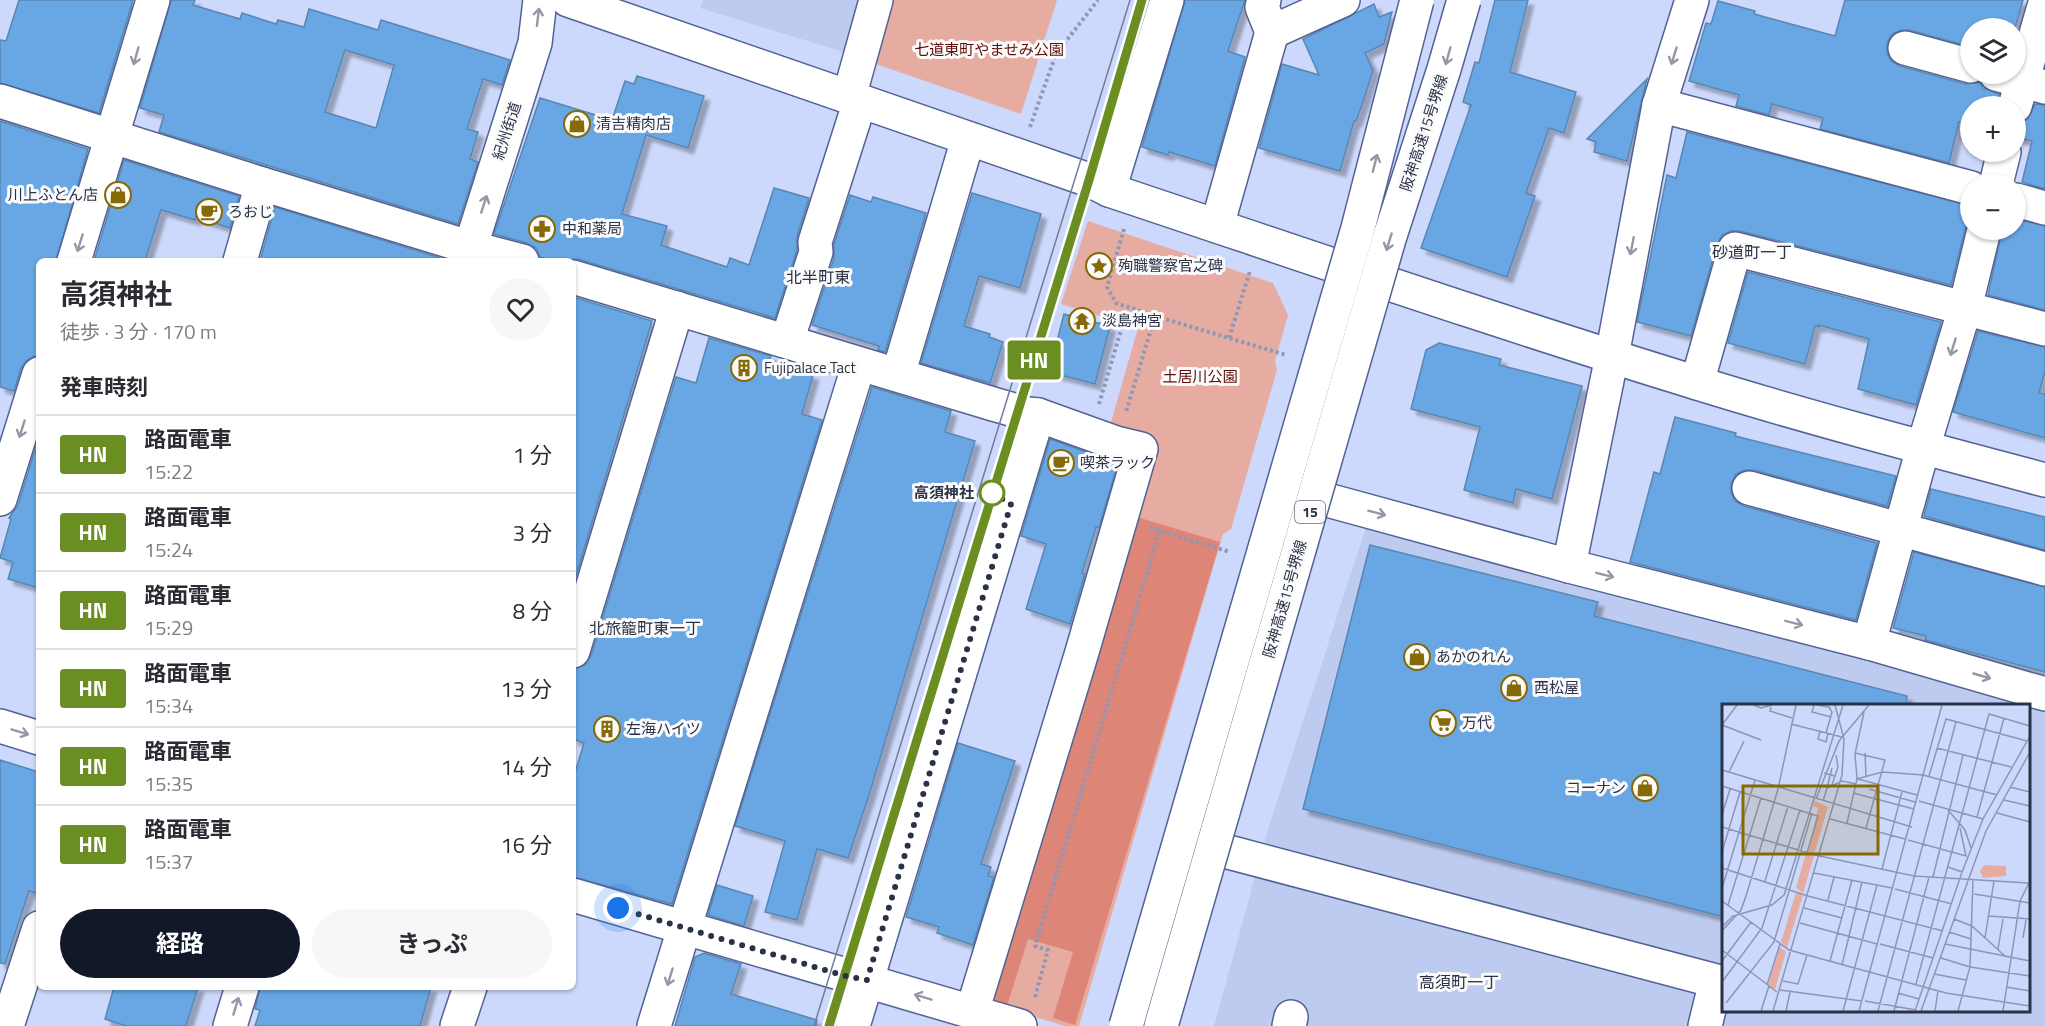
<!DOCTYPE html>
<html lang="ja">
<meta charset="utf-8">
<style>
body{margin:0;font-family:"Titillium Web","Noto Sans JP",sans-serif;background:#f7f7f7;color:#2b2b33;height:100vh;display:flex;flex-direction:column;font-size:22px;white-space:nowrap}
*{box-sizing:border-box;margin:0}
p{font-size:20px;color:#7c7c81}
.icon{flex:none;width:33px;height:33px;fill:none;stroke:currentColor;stroke-width:2;stroke-linecap:round;stroke-linejoin:round}
.map{position:relative;flex:1;overflow:hidden}
.sheet{position:absolute;left:36px;top:258px;width:540px;height:732px;display:flex;flex-direction:column;background:#fff;border-radius:9px;box-shadow:0 2px 4px #0004}
.sheet>*{flex:none}
.badge{padding:0 12px;border-radius:4px;font-size:21px;line-height:39px}
.fabs{position:absolute;left:1960px;top:18px;display:grid;gap:12px}
.fabs a{display:grid;place-items:center;width:66px;height:66px;border-radius:50%;background:#fff;box-shadow:0 2px 4px #0004;font-size:30px}
.you{position:absolute;width:30px;height:30px;margin:-15px;border:4px solid #fff;border-radius:50%;background:#1a73e8;box-shadow:0 0 0 9px #1a73e833}
.map>.badge{position:absolute;translate:-50% -50%;box-shadow:0 0 0 3px #fff}
h2{padding:0 24px;font-size:22px;line-height:54px}
.round{display:grid;place-items:center;flex:none;width:63px;height:63px;border-radius:32px;background:#f7f7f7}
.head{display:flex;align-items:center;justify-content:space-between;height:102px;padding:0 24px}
h1{font-size:28px;font-weight:700;line-height:45px}
.primary-button{display:flex;gap:12px;margin-top:auto;padding:12px 24px}
.primary-button a{flex:1;height:69px;border-radius:36px;background:#111827;color:#fff;font-size:24px;font-weight:700;line-height:69px;text-align:center}
.primary-button a+a{background:#f7f7f7;color:#2b2b33}
ul{padding:0;list-style:none}
li{display:flex;align-items:center;gap:18px;height:78px;padding:0 24px;border-top:2px solid #e1e1e2}
li div{flex:1}
li b{display:block;font-size:22px}
li em{font-style:normal}
li .badge{min-width:66px;font-weight:700;text-align:center}
.map>svg:first-child{display:block}
</style>
<div class="map">
<svg width="2045" height="1026" viewBox="0 0 2045 1026">
<defs>
<filter id="shadow"><feDropShadow dx="5.5" dy="5.5" stdDeviation="1.5" flood-color="#0004"/></filter>
</defs>
<rect width="100%" height="100%" fill="#cdd9fc"/>
<g fill="#bdcbf1">
<path d="M703,0H863L850,54L700,8Z"/>
<path d="M1366,527L2028,705H1724V1010H2028L2029,705L2045,710V1026H1214L1269,826Z"/>
</g>
<g fill="#e6aca2">
<path d="M889,0H1057L1021,114L873,63Z"/>
<path d="M1088,221L1273,283L1288,315L1275,361L1277,370L1231,529L1223,534L1079,1026H1065L989,1003L1155,443L1109,429L1138,328L1061,304Z"/>
</g>
<path fill="#dd8577" d="M1137,517L1220,542L1075,1025L1053,1018L1073,952L1028,939L1007,1006L992,1001Z"/>
<g fill="#68a6e4" stroke="#5a86b2" stroke-width="1.5" fill-rule="evenodd" filter="url(#shadow)">
<path d="M19,0H133L99,113L0,83V40L6,41Z"/>
<path d="M171,0H195L193,5L240,19L242,13L276,24L278,20L304,27L309,9L378,30L381,20L510,60L502,85L483,79L467,129L478,132L470,159L478,162L458,224L159,132L164,115L140,108ZM345,50L394,65L376,128L325,112Z"/>
<path d="M1185,0H1245L1228,51L1245,57L1215,166L1169,152L1168,155L1142,147Z"/>
<path d="M1495,0H1528L1510,72L1576,92L1564,133L1549,128L1526,193L1535,196L1507,277L1421,248L1471,105L1463,102L1475,62L1479,63Z"/>
<path d="M1845,0H2023L2015,28H1971V47L1909,30H1901L1892,34L1887,43V53L1891,61L1900,66L1966,84L1980,82L1983,88L1999,94L1997,106H1971V125L1959,122L1949,163L1820,129L1823,118L1772,104L1769,115L1736,106L1739,95L1689,81L1706,23L1711,24L1718,1L1755,11L1754,14L1835,36Z"/>
<path d="M1374,4L1379,17L1392,12L1384,44L1365,53L1373,70L1364,99L1356,121H1354L1340,171L1259,148L1282,64L1319,75L1303,39Z"/>
<path d="M637,76L704,96L688,148L646,135L622,214L667,226L661,245L727,267L730,258L749,265L774,188L809,198L797,236V250L775,318L578,259L553,261L540,257L536,248L527,243L494,234L540,98L612,120L625,81L634,84Z"/>
<path d="M1647,79L1627,161L1594,152L1596,142L1587,139Z"/>
<path d="M2035,104L2045,105V189L2022,182L2032,141L2016,138V124L2028,119Z"/>
<path d="M0,121L88,149L56,261H39V356H34L26,361L21,368L14,391L0,387Z"/>
<path d="M1687,132L1971,206V217L1966,226L1951,285L1740,231H1731L1722,235L1717,244L1691,336L1637,322L1667,175L1676,178Z"/>
<path d="M124,160L239,196L230,228L196,217L195,220L161,210L145,261H94Z"/>
<path d="M972,193L1041,214L1020,288L979,276L964,326L990,334L989,337L1003,342L990,383L921,363Z"/>
<path d="M850,195L871,202L873,197L926,213L885,352L878,350L879,346L812,325L834,258V244Z"/>
<path d="M275,207L450,261H260Z"/>
<path d="M2016,219L2045,226V310L1988,295L2002,230H2016Z"/>
<path d="M1748,272L1941,322L1916,405L1858,389L1869,339L1819,325V327L1815,326L1805,364L1728,343Z"/>
<path d="M573,297L652,321L573,586Z"/>
<path d="M1064,314L1110,326L1095,384L1049,372Z"/>
<path d="M1978,331L2045,347V371L2039,393L2045,394V438L1953,412Z"/>
<path d="M709,338L771,356L769,362L813,375L802,414L822,420L672,904L573,877V779L584,743L573,739V669L585,665L591,656L676,377L696,383Z"/>
<path d="M1439,343L1501,359L1499,365L1582,386L1552,499L1516,489L1513,503L1464,490L1480,427L1411,409L1426,350Z"/>
<path d="M872,387L951,411L945,432L975,441L869,795L848,858L817,849L797,920L765,912L785,841L735,826Z"/>
<path d="M1675,417L1736,433L1735,436L1896,476L1887,506L1753,470H1745L1736,474L1731,484V492L1735,501L1744,506L1877,543L1856,620L1630,562L1654,472L1660,474Z"/>
<path d="M1050,439L1118,463L1099,528L1096,527L1082,573L1085,574L1070,624L1026,609L1046,544L1021,536Z"/>
<path d="M38,440L39,441V588L8,579L13,562L0,558L11,519L9,518L18,505Z"/>
<path d="M1931,489L2045,517V550L1924,516Z"/>
<path d="M1370,545L1598,602L1594,616L1907,696L1906,705H1724V917L1303,809Z"/>
<path d="M1914,552L2045,587V672L1925,640L1926,636L1893,628Z"/>
<path d="M958,743L1015,761L981,864L991,867L988,876L994,877L973,945L937,933L939,927L906,917Z"/>
<path d="M0,760L39,772V894L29,891L5,964L0,963Z"/>
<path d="M717,885L753,896L744,926L708,915Z"/>
<path d="M704,953L741,964L731,994L817,1020L816,1026H675L695,957Z"/>
<path d="M114,987H198L186,1026H126L105,1019Z"/>
<path d="M260,987H431L420,1026H255L260,1010L255,1009Z"/>
</g>
<g fill="none" stroke-linecap="round" stroke-linejoin="round">
<defs>
<g id="minor">
<path d="M568,0L1089,180L1109,190C1304,255 1498,322 1694,382C1810,418 1928,449 2045,480"/>
<path d="M1264,0L1262,7L1272,32"/>
<path d="M1905,48L1971,66"/>
<path d="M1996,74L2045,87"/>
<path d="M849,97L876,0"/>
<path d="M0,101L262,184L472,248L522,261"/>
<path d="M1659,105L1971,188"/>
<path d="M2015,106L2045,3"/>
<path d="M1996,184L2004,152"/>
<path d="M1109,190L1167,0"/>
<path d="M2016,200L2045,208"/>
<path d="M1217,226L1272,32L1343,0"/>
<path d="M74,261L153,0"/>
<path d="M240,261L262,184"/>
<path d="M470,261L474,236L535,43L540,0"/>
<path d="M573,277L993,404L1028,414L1038,415L1116,443L1141,449L1082,652L972,1012"/>
<path d="M787,341L816,252L815,242L860,101"/>
<path d="M898,375L968,139"/>
<path d="M1697,383L1735,249L2045,329"/>
<path d="M1749,488L2045,569"/>
<path d="M1320,498L1569,566L1869,643L2045,694"/>
<path d="M0,499L39,374"/>
<path d="M1569,566L1612,356L1659,105L1692,0"/>
<path d="M1869,643L1923,448L1965,308L1984,230"/>
<path d="M573,651L677,308"/>
<path d="M0,726L39,738"/>
<path d="M1217,849L1716,981L1705,1026"/>
<path d="M573,895L1020,1026"/>
<path d="M7,1026L39,928"/>
<path d="M230,1026L242,987"/>
<path d="M457,1026L470,987"/>
<path d="M654,1026L859,364"/>
<path d="M853,1026L1038,415"/>
<path d="M1289,1026L1291,1017"/>
</g>
</defs>
<use href="#minor" stroke="#516294" stroke-width="36"/>
<g stroke="#8e98b6" stroke-width="4" stroke-dasharray="3 3" stroke-linecap="butt">
<path d="M1030,127L1056,54L1098,0"/>
<path d="M1124,229L1107,287L1116,303L1155,316L1126,412"/>
<path d="M1155,316L1286,355"/>
<path d="M1229,338L1250,271"/>
<path d="M1099,404L1122,327"/>
<path d="M1150,528L1230,552"/>
<path d="M1035,997L1048,950L1035,946L1160,530"/>
</g>
<use href="#minor" stroke="#fff" stroke-width="33"/>
<g stroke="#737d99" stroke-width="1.5">
<path d="M814,1026L1130,0"/>
<path d="M829,1026L1089,180L1142,0"/>
</g>
<defs>
<g id="highway-bridge">
<path d="M1126,1026L1358,228L1417,0"/>
<path d="M1161,1026L1389,239L1444,69L1464,0"/>
</g>
</defs>
<use href="#highway-bridge" stroke="#516294" stroke-width="36" stroke-linecap="butt"/>
<use href="#highway-bridge" stroke="#fff" stroke-width="33"/>
</g>
<defs><path id="oneway-shaft" d="M-6 0H5M1.5-3L5.5 0L1.5 3" fill="none" stroke-width="1.6" stroke-linecap="round" stroke-linejoin="round" transform="scale(1.5)"/></defs>
<g stroke="#9498a4">
<use href="#oneway-shaft" transform="translate(538 17) rotate(-83)"/>
<use href="#oneway-shaft" transform="translate(136 56) rotate(106)"/>
<use href="#oneway-shaft" transform="translate(1448 56) rotate(106)"/>
<use href="#oneway-shaft" transform="translate(1674 56) rotate(107)"/>
<use href="#oneway-shaft" transform="translate(1375 163) rotate(-76)"/>
<use href="#oneway-shaft" transform="translate(484 204) rotate(-72)"/>
<use href="#oneway-shaft" transform="translate(1389 242) rotate(107)"/>
<use href="#oneway-shaft" transform="translate(80 243) rotate(107)"/>
<use href="#oneway-shaft" transform="translate(1632 246) rotate(101)"/>
<use href="#oneway-shaft" transform="translate(1953 347) rotate(107)"/>
<use href="#oneway-shaft" transform="translate(22 429) rotate(107)"/>
<use href="#oneway-shaft" transform="translate(1377 513) rotate(15)"/>
<use href="#oneway-shaft" transform="translate(1605 575) rotate(14)"/>
<use href="#oneway-shaft" transform="translate(1794 623) rotate(14)"/>
<use href="#oneway-shaft" transform="translate(1982 676) rotate(16)"/>
<use href="#oneway-shaft" transform="translate(20 732) rotate(17)"/>
<use href="#oneway-shaft" transform="translate(670 977) rotate(107)"/>
<use href="#oneway-shaft" transform="translate(923 997) rotate(-163)"/>
<use href="#oneway-shaft" transform="translate(236 1006) rotate(-73)"/>
</g>
<g fill="none" stroke-linecap="round" stroke-linejoin="round">
<defs>
<path id="line" d="M829,1026L1089,180L1142,0"/>
</defs>
<use href="#line" stroke="#fff" stroke-width="14"/>
<use href="#line" stroke="#6b8e23" stroke-width="9"/>
<path stroke="#2a3248" stroke-width="6" stroke-dasharray="0 10.8" d="M618,908L845,976L867,980L1011,504L992,493"/>
</g>
<defs>
<symbol id="shop-ring" viewBox="-11 -11 22 22"><circle r="9.5" fill="#fbfbfb" stroke="#866a05" stroke-width="1.5"/><path d="M-5-2.5h2.3a2.7 3.5 0 0 1 5.4 0H5L5.5 6h-11ZM-1.5-2.5h3a1.5 2.3 0 0 0-3 0Z" fill="#866a05"/></symbol>
<symbol id="cafe-ring" viewBox="-11 -11 22 22"><circle r="9.5" fill="#fbfbfb" stroke="#866a05" stroke-width="1.5"/><path d="M-5.5-4.5H6V0H3Q3 3.5 0 3.5H-2.5Q-5.5 3.5-5.5 0ZM3-3.2v2h1.7v-2ZM-6 4.5H4V6H-6Z" fill="#866a05"/></symbol>
<symbol id="pharmacy-ring" viewBox="-11 -11 22 22"><circle r="9.5" fill="#fbfbfb" stroke="#866a05" stroke-width="1.5"/><path d="M-2-6h4v4h4v4h-4v4h-4v-4h-4v-4h4Z" fill="#866a05"/></symbol>
<symbol id="sight-ring" viewBox="-11 -11 22 22"><circle r="9.5" fill="#fbfbfb" stroke="#866a05" stroke-width="1.5"/><path d="M0-6L1.8-2.2L6-1.7L2.9 1.2L3.7 5.4L0 3.3L-3.7 5.4L-2.9 1.2L-6-1.7L-1.8-2.2Z" fill="#866a05"/></symbol>
<symbol id="temple-ring" viewBox="-11 -11 22 22"><circle r="9.5" fill="#fbfbfb" stroke="#866a05" stroke-width="1.5"/><path d="M0-6L5-2H3V0L6.5 2.5H4V6H1.5V3h-3V6H-4V2.5H-6.5L-3 0V-2H-5Z" fill="#866a05"/></symbol>
<symbol id="building-ring" viewBox="-11 -11 22 22"><circle r="9.5" fill="#fbfbfb" stroke="#866a05" stroke-width="1.5"/><path d="M-4-6H4V6H1V3H-1V6H-4ZM-2.5-4.3h1.7v1.8h-1.7ZM.8-4.3h1.7v1.8H.8ZM-2.5-1h1.7V.8h-1.7ZM.8-1h1.7V.8H.8Z" fill="#866a05"/></symbol>
<symbol id="supermarket-ring" viewBox="-11 -11 22 22"><circle r="9.5" fill="#fbfbfb" stroke="#866a05" stroke-width="1.5"/><path d="M-6-5.5h2.5l.6 2H6L4.5 2H-2.5L-4.4-4H-6ZM-1.5 3.2a1.3 1.3 0 1 0 .1 0ZM3 3.2a1.3 1.3 0 1 0 .1 0Z" fill="#866a05"/></symbol>
</defs>
<g fill-rule="evenodd">
<use href="#shop-ring" x="562" y="109" width="30" height="30"/>
<use href="#shop-ring" x="103" y="180" width="30" height="30"/>
<use href="#cafe-ring" x="194" y="197" width="30" height="30"/>
<use href="#pharmacy-ring" x="527" y="214" width="30" height="30"/>
<use href="#sight-ring" x="1084" y="251" width="30" height="30"/>
<use href="#temple-ring" x="1067" y="306" width="30" height="30"/>
<use href="#building-ring" x="729" y="353" width="30" height="30"/>
<use href="#cafe-ring" x="1046" y="448" width="30" height="30"/>
<use href="#shop-ring" x="1402" y="642" width="30" height="30"/>
<use href="#shop-ring" x="1499" y="673" width="30" height="30"/>
<use href="#supermarket-ring" x="1428" y="708" width="30" height="30"/>
<use href="#building-ring" x="592" y="714" width="30" height="30"/>
<use href="#shop-ring" x="1630" y="773" width="30" height="30"/>
</g>
<circle fill="#fff" stroke="#6b8e23" stroke-width="3" cx="992" cy="493" r="12"/>
<g text-anchor="middle" stroke-width="6" stroke-linejoin="round" paint-order="stroke">
<rect fill="#fbfbfb" stroke="#696e7e" stroke-width="1.5" x="1295" y="501" width="30" height="22" rx="4.5"/>
<g font-size="14" font-weight="bold" fill="#2a3248">
<text x="1310" y="517">15</text>
</g>
<g font-size="15" fill="#5d0c06" stroke="#fbfbfb">
<text x="989" y="55">七道東町やませみ公園</text>
<text x="1200" y="382">土居川公園</text>
</g>
<g font-size="15" fill="#2a3248" stroke="#fbfbfb" text-anchor="start">
<text x="596" y="129">清吉精肉店</text>
<text x="98" y="200" text-anchor="end">川上ふとん店</text>
<text x="228" y="217">ろおじ</text>
<text x="562" y="234">中和薬局</text>
<text x="1118" y="271">殉職警察官之碑</text>
<text x="1102" y="326">淡島神宮</text>
<text x="764" y="373">Fujipalace Tact</text>
<text x="1080" y="468">喫茶ラック</text>
<text x="1436" y="662">あかのれん</text>
<text x="1534" y="693">西松屋</text>
<text x="1462" y="728">万代</text>
<text x="626" y="734">左海ハイツ</text>
<text x="1626" y="793" text-anchor="end">コーナン</text>
</g>
<g font-size="15" fill="#2a3248" stroke="#fbfbfb">
<text transform="translate(507 131) rotate(-72)" y="5">紀州街道</text>
<text transform="translate(1424 133) rotate(-72)" y="5">阪神高速15号堺線</text>
<text transform="translate(1285 599) rotate(-74)" y="5">阪神高速15号堺線</text>
</g>
<g font-size="15" font-weight="bold" fill="#2a3248" stroke="#fbfbfb" text-anchor="end">
<text x="974" y="498">高須神社</text>
</g>
<g font-size="16" fill="#2a3248" stroke="#fbfbfb">
<text x="1752" y="258">砂道町一丁</text>
<text x="818" y="283">北半町東</text>
<text x="645" y="634">北旅籠町東一丁</text>
<text x="1459" y="988">高須町一丁</text>
</g>
</g>
<g transform="translate(1722 704)">
<rect width="308" height="308" fill="#cdd9fc"/>
<path d="M93,97L106,103L92,150L86,148L96,104L91,102ZM84,149L92,152L81,189L74,184ZM262,161L284,162V172L261,174L258,167ZM74,188L81,191L65,243L59,238ZM58,243L64,248L53,285L46,281Z" fill="#e6aca2"/>
<path fill="none" stroke="#8c96b4" stroke-width="1.5" d="M32,1L39,4L50,1M92,1L90,8L109,13M95,1L107,3L110,8L104,29M49,3L48,7L70,14M69,20L120,33M0,21L39,36M0,21L15,1M98,27L96,35L104,38L106,29M215,44L289,63M133,49L163,56L144,124M143,49L144,72M0,66L190,123M7,68L22,37M102,69L113,72L110,81M113,72L116,63L114,51M207,72L224,15L305,37M135,75L160,68L201,71L275,91M136,75L195,91M0,82L96,112L85,149M288,83L308,88M105,84L110,64M147,85L193,98M131,89L192,105M94,95L117,37L147,1M282,96L308,102M101,97L105,84L120,77L134,80M197,97L261,115M226,106L243,126L249,144M275,109L308,118M0,111L8,85M255,113L282,14M108,115L183,135M125,119L135,75L133,50L142,8M0,123L93,151L192,172L306,179M186,136L244,152L238,124M0,148L18,88M226,163L240,168L261,115L308,32M0,164L86,192L221,227M160,165L180,88M92,169L170,184M211,173L241,51M43,177L66,102M0,184L33,76M173,185L230,200M252,190L308,199M106,196L112,173M0,197L67,246L224,289L308,302M6,201L39,94M82,204L120,214M267,212L308,215M232,215L250,222L284,253M78,219L155,240M0,223L11,212L50,201L62,191L121,1M0,227L19,206L24,192L56,85L74,1M227,228L249,235M263,234L272,177M301,234L304,216M158,240L211,254M223,240L308,257M276,245L281,215M0,246L55,288M219,254L248,263L308,272M0,257L29,218M108,257L130,176M120,261L140,178M212,270L244,276M61,277L76,280L85,251M0,278L40,224L78,106M194,280L267,10L308,22M45,281L58,240M284,283L308,287M58,286L140,297M176,289L197,295M143,297L194,306M4,299L52,238L90,109M39,307L47,282M51,307L120,71L122,35L113,1M64,307L68,288M121,307L155,181M137,307L220,1M156,307L234,18M172,307L207,173M193,307L240,168M199,307L264,127L308,48M213,307L216,287M236,307L248,263L251,176M281,307L298,197L308,177"/>
<path fill="#866a05" fill-opacity="0.15" stroke="#866a05" stroke-width="3" d="M21,82H156V150H21Z"/>
<rect width="308" height="308" fill="none" stroke="#2a3248" stroke-width="3"/>
</g>
</svg>
<div class="fabs">
<a><svg class="icon" aria-label="layers" viewBox="0 0 24 24"><path d="M12 4l9 5-9 5-9-5zM3 14l9 5 9-5"/></svg></a>
<a>+</a>
<a>−</a>
</div>
<div class="you" style="left:618px;top:908px"></div>
<b class="badge" style="left:1034px;top:360px;background:#6b8e23;color:#fff">HN</b>
<section class="sheet">
<div class="head"><div><h1>高須神社</h1><p>徒歩 · 3 分 · 170 m</p></div><a class="round"><svg class="icon" aria-label="heart" viewBox="0 0 24 24"><path d="M12 20l-8-8c-3-5 5-10 8-4 3-6 11-1 8 4z"/></svg></a></div>
<h2>発車時刻</h2>
<ul>
<li><span class="badge" style="background:#6b8e23;color:#fff">HN</span><div><b>路面電車</b><p>15:22</p></div><em>1 分</em></li>
<li><span class="badge" style="background:#6b8e23;color:#fff">HN</span><div><b>路面電車</b><p>15:24</p></div><em>3 分</em></li>
<li><span class="badge" style="background:#6b8e23;color:#fff">HN</span><div><b>路面電車</b><p>15:29</p></div><em>8 分</em></li>
<li><span class="badge" style="background:#6b8e23;color:#fff">HN</span><div><b>路面電車</b><p>15:34</p></div><em>13 分</em></li>
<li><span class="badge" style="background:#6b8e23;color:#fff">HN</span><div><b>路面電車</b><p>15:35</p></div><em>14 分</em></li>
<li><span class="badge" style="background:#6b8e23;color:#fff">HN</span><div><b>路面電車</b><p>15:37</p></div><em>16 分</em></li>
</ul>
<div class="primary-button"><a>経路</a><a>きっぷ</a></div>
</section>
</div>
